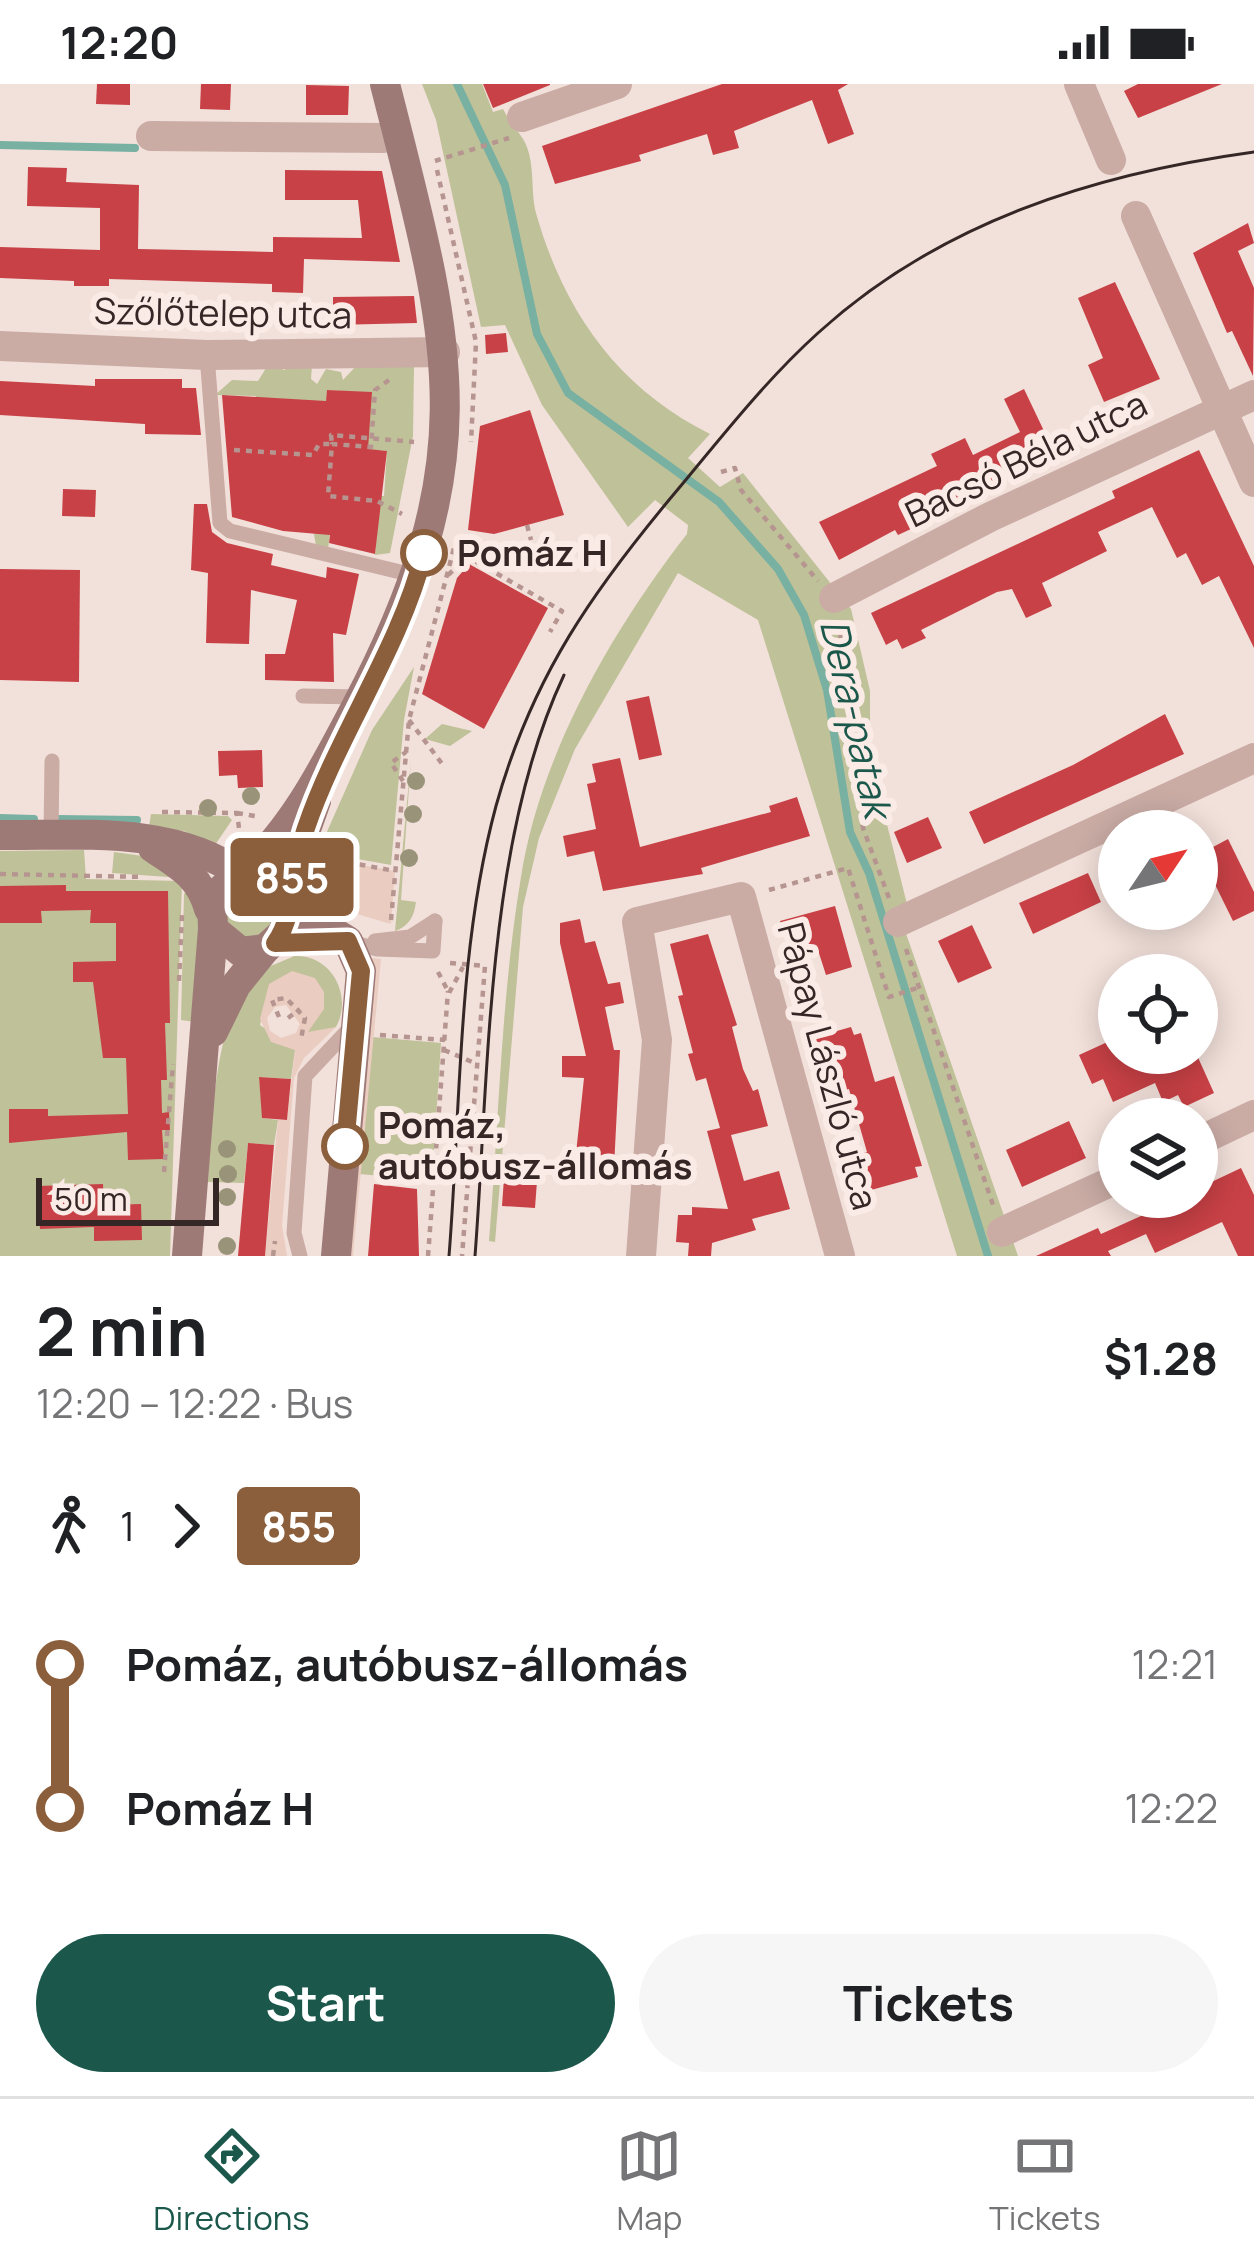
<!DOCTYPE html>
<meta charset="utf-8">
<style>
body{margin:0;font-family:Manrope,sans-serif;background:#f6f6f6;color:#202124;height:100vh;display:flex;flex-direction:column;font-size:45px;white-space:nowrap}
*{box-sizing:border-box;margin:0}
p{font-size:39px;color:#757577}
.icon{flex:none;width:66px;height:66px;fill:none;stroke:currentColor;stroke-width:2;stroke-linecap:round;stroke-linejoin:round}
.map{position:relative;height:1172px;overflow:hidden}
.drawer{display:flex;flex-direction:column;background:#fff;flex:1}
.drawer>*{flex:none}
.badge{padding:0 24px;border-radius:9px;font-size:42px;line-height:78px}
.needle{width:78px;rotate:55deg}
.fabs{position:absolute;left:1098px;top:726px;display:grid;gap:24px}
.fabs a{display:grid;place-items:center;width:120px;height:120px;border-radius:50%;background:#fff;box-shadow:0 6px 30px #0003;font-size:60px}
.scale{position:absolute;left:36px;bottom:30px;width:183px;box-sizing:border-box;padding-left:12px;border:6px solid #362727;border-top:0;font-size:33px;line-height:42px;white-space:nowrap;color:#362727;-webkit-text-stroke:9px #faebe6;paint-order:stroke}
.map>.badge{position:absolute;translate:-50% -50%;box-shadow:0 0 0 6px #fff}
.legs{display:flex;align-items:center;gap:18px;height:132px;padding:0 36px;font-size:39px}
.legs p{margin-inline-start:auto}
.headline{display:flex;align-items:center;justify-content:space-between;height:204px;padding:0 36px}
h1{font-size:66px;font-weight:700;line-height:90px}
.action{display:flex;gap:24px;margin-top:auto;padding:24px 36px}
.action a{flex:1;height:138px;border-radius:72px;background:#1b584b;color:#fff;font-size:48px;font-weight:700;line-height:138px;text-align:center}
.action a+a{background:#f6f6f6;color:#202124}
ul{padding:0 36px;list-style:none}
li{display:flex;align-items:center;gap:42px;height:144px;font-size:45px}
li i{display:grid;place-items:center;width:18px;height:100%;margin:0 15px;background:currentColor}
li i::after{content:'';width:30px;height:30px;margin:-15px;border:9px solid;border-radius:50%;background:#fff}
li p{margin-inline-start:auto}
li:first-child i{background:linear-gradient(#0000 50%,currentColor 0)}
li:last-child i{background:linear-gradient(currentColor 50%,#0000 0)}
.status{display:flex;justify-content:space-between;align-items:center;height:84px;padding:0 60px;background:#fff;direction:ltr}
.status svg{height:33px;fill:currentColor}
.dock{display:flex;justify-content:space-around;align-items:center;height:168px;border-top:3px solid #e0e0e0;background:#fff;font-size:33px;color:#757577}
.dock a{display:grid;justify-items:center;gap:6px}
.dock .current{color:#1b584b}
.map>svg:first-child{display:block}
</style>
<div class="status"><b>12:20</b><svg viewBox="0 0 49 12"><path d="M0 12V9h3v3zM5 12V6h3v6zM10 12V3h3v9zM15 12V0h3v12zM26 1h20v11H26zM47 4h2v5h-2z"/></svg></div>
<div class="map">
<svg width="1254" height="1172" viewBox="0 0 1254 1172">
<rect width="100%" height="100%" fill="#f2e0da"/>
<g fill="#bfc199" fill-rule="evenodd">
<path d="M422,0H482L493,28L503,25C509,37 517,45 523,55C536,76 530,107 536,129C564,228 618,304 710,350L688,374L720,403L743,389L851,525L870,607V673L907,820L902,838L1018,1172H957L758,536L678,489L575,665L539,754L523,823L495,1158L489,1157C499,1037 501,912 521,793C540,671 612,546 687,450L688,441L655,416L628,443L542,321L505,241L481,243L436,36Z"/>
<path d="M288,278L312,281L311,295L317,300L326,285L341,288L343,296L357,281L414,283L413,352L390,469L375,471L379,424L333,420L328,466L316,462L314,450L255,355L256,312L215,311L232,296L258,297L268,281L285,286ZM327,306H328L371,309L325,349ZM345,364L387,367L384,412L342,409Z"/>
<path d="M414,583L404,636L391,781L318,768L372,646Z"/>
<path d="M442,640L472,647L450,662L425,655Z"/>
<path d="M411,675L401,816L416,818C414,833 409,842 395,847Z"/>
<path d="M151,730L228,732L232,736L215,761L184,747L149,743Z"/>
<path d="M84,766L86,795L182,797L170,1172H0V767Z"/>
<path d="M114,768L150,773L182,794L112,789Z"/>
<path d="M195,800L201,812L195,938L181,936L184,810Z"/>
<circle cx="250" cy="830" r="24"/>
<path d="M294,872C332,870 353,912 336,943L311,952L308,948L324,908L264,924L260,941L295,966L291,995L259,993L263,1034L278,1036L274,1061L248,1059L244,1099L208,1098C211,1047 214,920 260,888C268,882 284,877 294,872Z"/>
<path d="M372,953L441,959L432,1097L360,1090Z"/>
</g>
<g fill="#eaccc0" fill-rule="evenodd">
<path d="M324,774L395,787L391,840L350,828L335,815L322,788Z"/>
<path d="M370,874L381,875L353,1172H345Z"/>
<path d="M292,887L315,894L324,908V925L308,948L336,943L304,974L294,994L282,1141L287,1172H265L278,1036H287L295,966L271,958L260,935L269,900ZM286,921L300,940L296,949L281,954L270,947L267,934L275,923Z"/>
</g>
<g fill="none" stroke-linecap="round" stroke-linejoin="round">
<g stroke="#78b0a2" stroke-width="8">
<path d="M457,0L505,101L537,250L568,309L719,418L778,485L804,531L827,606L850,748L869,789L988,1172"/>
<path d="M0,61L135,64"/>
<path d="M0,734L34,735"/>
<path d="M57,735L137,736"/>
</g>
</g>
<g fill="#c84146">
<path d="M97,0H130V21L96,20Z"/>
<path d="M201,0H231L230,26L200,25Z"/>
<path d="M483,0H550V1L493,24Z"/>
<path d="M722,0H848L838,6L854,50L828,60L812,16L734,47L739,64L713,71L707,50L639,71L641,77L555,100L542,62Z"/>
<path d="M1138,0H1222L1138,34L1124,7Z"/>
<path d="M306,1L349,2L348,31H306Z"/>
<path d="M28,83L67,84L66,98L139,101L138,165L273,168V153L362,154L358,116H285V86L382,87L400,178L304,175L303,209L272,208V200L109,195V202H74V197L0,194V163L100,166V124L27,122Z"/>
<path d="M1248,139L1254,159L1238,167L1254,204L1253,292L1232,247L1227,249L1193,169Z"/>
<path d="M1115,198L1160,295L1104,318L1088,281L1103,274L1078,214Z"/>
<path d="M414,212L417,239L333,241V213Z"/>
<path d="M506,249L508,268L486,270L485,251Z"/>
<path d="M95,295H182V304H196L201,351L145,350V340L0,331V297L95,302Z"/>
<path d="M1024,305L1055,370L988,402L991,408L898,451L895,446L839,476L819,438L937,382L931,370L965,354L973,371L1020,348L1004,315Z"/>
<path d="M327,306L372,308L368,365L387,367L375,470L329,459L330,451L283,447L232,433L222,311L326,317Z"/>
<path d="M530,326L564,431L494,450L468,446L480,342Z"/>
<path d="M1199,366L1254,482V564L1219,492L1202,501L1186,469L1177,474L1152,423L1098,448L1107,467L1042,499L1052,522L1026,534L1012,505L997,508L921,546L926,554L902,565L897,555L886,561L871,529L1115,414L1112,407Z"/>
<path d="M63,405L96,406L95,433L62,432Z"/>
<path d="M194,420H207L212,448L227,459L273,470L271,481L326,494L327,483L359,490L346,551L333,549L334,598L265,596V570H285L297,516L251,506L249,560L206,559L208,489L191,486Z"/>
<path d="M469,480L548,524L484,645L422,610L457,494Z"/>
<path d="M0,485L80,486L79,598L0,596Z"/>
<path d="M649,612L662,671L639,676L626,617Z"/>
<path d="M1165,630L1184,670L984,760L969,728L1073,681Z"/>
<path d="M262,666L263,703L238,704L237,691L219,692L218,667Z"/>
<path d="M620,674L640,763L771,728L769,722L797,713L810,752L701,784L703,790L603,807L594,767L567,773L563,752L596,745L587,700L596,698L592,680Z"/>
<path d="M928,733L942,764L907,779L894,748Z"/>
<path d="M1228,755L1254,808V827L1233,837L1200,770Z"/>
<path d="M1088,789L1101,818L1033,850L1019,819Z"/>
<path d="M66,801V807H168L170,939H165L167,996H161L162,1029L169,1028L170,1046H162L164,1075L128,1076L127,1048L9,1059V1025H48V1032L128,1030L126,974H103L93,898H73V878L116,877V839H90L91,826L41,827L42,839H0V802Z"/>
<path d="M835,822L852,883L826,891L817,863L790,871L780,837Z"/>
<path d="M580,835L585,859L595,857L608,900L620,898L624,919L605,923L614,966H620L614,1083L575,1079L584,994L562,993V972H586L560,859V839Z"/>
<path d="M972,841L992,884L958,899L938,857Z"/>
<path d="M708,850L737,941L732,943L743,985L753,1007L758,1005L768,1042L731,1051L744,1097L779,1087L790,1125L752,1135L756,1146L712,1159L711,1172H688L689,1159L676,1158L678,1131H692V1123L728,1125L707,1047L720,1044L706,994L696,997L688,970L693,969L678,912L683,911L670,860Z"/>
<path d="M851,943L854,951L861,949L875,998L894,992L922,1082L915,1083L918,1093L864,1108L854,1072L867,1068L849,1005L836,1008L831,992L824,994L812,954Z"/>
<path d="M1114,955L1124,977L1141,969H1196L1214,1009L1184,1023L1178,1011L1163,1018L1155,999L1113,1018L1103,995L1092,1000L1079,971Z"/>
<path d="M259,993L291,995L287,1036L262,1034Z"/>
<path d="M1069,1037L1086,1074L1022,1103L1006,1066Z"/>
<path d="M248,1059L274,1061L265,1172H238Z"/>
<path d="M1241,1084L1254,1111V1172H1238L1222,1138L1155,1169L1146,1150L1108,1167L1111,1172H1036L1098,1144L1101,1150L1183,1113H1197L1203,1102Z"/>
<path d="M504,1094L537,1097L535,1124L502,1122Z"/>
<path d="M103,1100L104,1121L141,1120L142,1156L94,1157V1143L40,1145L38,1102Z"/>
<path d="M374,1100L417,1105L419,1172H368Z"/>
</g>
<g fill="none" stroke-linecap="round" stroke-linejoin="round">
<g stroke="#b69590" stroke-width="4.5" stroke-dasharray="6 6" stroke-linecap="butt">
<path d="M435,77L509,54"/>
<path d="M437,86L476,258L471,358"/>
<path d="M389,296L375,306L371,363L332,360L328,412L377,417L402,430"/>
<path d="M234,366L313,371L319,360H332L331,351L414,358"/>
<path d="M721,388L735,384L741,406L818,497"/>
<path d="M527,441L531,456"/>
<path d="M448,491L468,473L562,527L550,548"/>
<path d="M839,538L863,744L889,814"/>
<path d="M409,636L443,681"/>
<path d="M403,697L391,679L406,668"/>
<path d="M162,728L237,729L239,744"/>
<path d="M237,729L260,733"/>
<path d="M324,774L395,787"/>
<path d="M0,790L144,793"/>
<path d="M769,806L848,784L889,913L917,904"/>
<path d="M391,836L409,636L454,464"/>
<path d="M906,865L993,1121"/>
<path d="M450,879L485,882L462,1172"/>
<path d="M438,888L449,909L463,883"/>
<path d="M179,897L182,831"/>
<path d="M279,933L272,916L286,914L305,934L301,955"/>
<path d="M288,934L300,925"/>
<path d="M380,951L445,956"/>
<path d="M444,966L477,980"/>
<path d="M164,1088L173,980"/>
<path d="M273,1172L275,1157"/>
<path d="M428,1172L448,907"/>
</g>
<g stroke="#caaca5" stroke-width="15">
<path d="M207,271L220,439L230,447L417,492"/>
<path d="M303,612L360,613"/>
<path d="M51,752L52,677"/>
<path d="M375,857L410,853L435,837"/>
<path d="M351,858L377,865L433,867L435,837"/>
<path d="M300,1172L294,1149L305,992L353,941"/>
</g>
<g stroke="#caaca5" stroke-width="30">
<path d="M1079,0L1111,76"/>
<path d="M522,33L617,0"/>
<path d="M151,52L383,54"/>
<path d="M1136,132L1254,398"/>
<path d="M0,262L207,271L445,268"/>
<path d="M834,514L990,433L1254,311"/>
<path d="M898,838L1254,674"/>
<path d="M1197,1058L1254,1031"/>
<path d="M1002,1148L1119,1094"/>
<path d="M641,1172L657,956L637,838L741,813L840,1172"/>
</g>
<g stroke="#9e7a77" stroke-width="30">
<path d="M0,751C78,752 173,741 240,790"/>
<path d="M153,764C181,782 200,793 209,825"/>
<path d="M244,788C293,746 326,680 356,623C488,372 451,260 385,0"/>
<path d="M287,815L271,795L240,790L212,813L213,845L241,868L265,865L284,848L299,765L316,717"/>
<path d="M288,820L348,857L361,887L336,1172"/>
<path d="M213,948L236,901L265,865"/>
<path d="M187,1172L213,845"/>
</g>
<g stroke="#362727" stroke-width="3">
<path d="M449,1172C461,1024 457,866 496,722C532,592 594,505 679,404C723,351 767,295 818,249C940,138 1094,90 1254,68"/>
<path d="M475,1172C489,991 486,756 564,591"/>
</g>
</g>
<g fill="#999479">
<circle cx="416" cy="697" r="9"/>
<circle cx="251" cy="712" r="9"/>
<circle cx="208" cy="724" r="9"/>
<circle cx="413" cy="730" r="9"/>
<circle cx="409" cy="774" r="9"/>
<circle cx="318" cy="784" r="9"/>
<circle cx="323" cy="803" r="9"/>
<circle cx="227" cy="1065" r="9"/>
<circle cx="228" cy="1090" r="9"/>
<circle cx="227" cy="1113" r="9"/>
<circle cx="227" cy="1162" r="9"/>
</g>
<g fill="none" stroke-linecap="round" stroke-linejoin="round">
<defs>
<path id="line-1" d="M345,1062L361,887L348,857L275,859C295,834 294,778 306,744C338,650 400,564 424,469"/>
</defs>
<use href="#line-1" stroke="#fff" stroke-width="27"/>
<use href="#line-1" stroke="#8b5e3c" stroke-width="18"/>
</g>
<g fill="#fff" stroke="#8b5e3c" stroke-width="6">
<circle cx="424" cy="469" r="21"/>
<circle cx="345" cy="1062" r="21"/>
</g>
<g text-anchor="middle" stroke-width="12" stroke-linejoin="round" paint-order="stroke">
<g font-size="36" fill="#362727" stroke="#faebe6">
<text transform="translate(223 229) rotate(1)" y="13">Szőlőtelep utca</text>
<text transform="translate(1026 375) rotate(-26)" y="13">Bacsó Béla utca</text>
<text transform="translate(828 982) rotate(75)" y="13">Pápay László utca</text>
</g>
<g font-size="36" font-weight="bold" fill="#362727" stroke="#faebe6" text-anchor="start">
<text x="457" y="482">Pomáz H</text>
<text x="378" y="1054">Pomáz,<tspan x="378" dy="41">autóbusz-állomás</tspan></text>
</g>
<g font-size="39" font-style="italic" fill="#1b584b" stroke="#faebe6">
<text transform="translate(856 634) rotate(77)" y="14">Dera-patak</text>
</g>
</g>
</svg>
<div class="fabs">
<a><svg class="needle" viewBox="-14 -14 28 28"><path d="M0-13l5 13h-10z" fill="#e53935"/><path d="M0 13l5-13h-10z" fill="#757577"/></svg></a>
<a><svg class="icon" aria-label="locate" viewBox="0 0 24 24"><circle cx="12" cy="12" r="6"/><path d="M12 2v4M12 18v4M2 12h4M18 12h4"/></svg></a>
<a><svg class="icon" aria-label="layers" viewBox="0 0 24 24"><path d="M12 4l9 5-9 5-9-5zM3 14l9 5 9-5"/></svg></a>
</div>
<div class="scale">50 m</div>
<b class="badge" style="left:292px;top:793px;background:#8b5e3c;color:#fff">855</b>
</div>
<section class="drawer">
<div class="headline"><div><h1>2 min</h1><p>12:20 – 12:22 · Bus</p></div><b>$1.28</b></div>
<div class="legs"><svg class="icon" aria-label="walk" viewBox="0 0 24 24"><circle cx="13" cy="4" r="2"/><path d="M13 8l-2 6 4 7M11 14l-3 7M7 12l3-4h3l4 4"/></svg>1<svg class="icon" aria-label="forward" viewBox="0 0 24 24"><path d="M9 5l7 7-7 7"/></svg><b class="badge" style="background:#8b5e3c;color:#fff">855</b></div>
<ul>
<li><i style="color:#8b5e3c"></i><b>Pomáz, autóbusz-állomás</b><p>12:21</p></li>
<li><i style="color:#8b5e3c"></i><b>Pomáz H</b><p>12:22</p></li>
</ul>
<div class="action"><a>Start</a><a>Tickets</a></div>
</section>
<nav class="dock">
<a class="current"><svg class="icon" aria-label="directions" viewBox="0 0 24 24"><path d="M12 3l9 9-9 9-9-9zM9 14v-3h6M13 9l2 2-2 2"/></svg>Directions</a>
<a><svg class="icon" aria-label="map" viewBox="0 0 24 24"><path d="M3 6l6-2 6 2 6-2v14l-6 2-6-2-6 2zM9 4v14M15 6v14"/></svg>Map</a>
<a><svg class="icon" aria-label="tickets" viewBox="0 0 24 24"><path d="M3 7h18v10H3zM15 7v10"/></svg>Tickets</a>
</nav>
